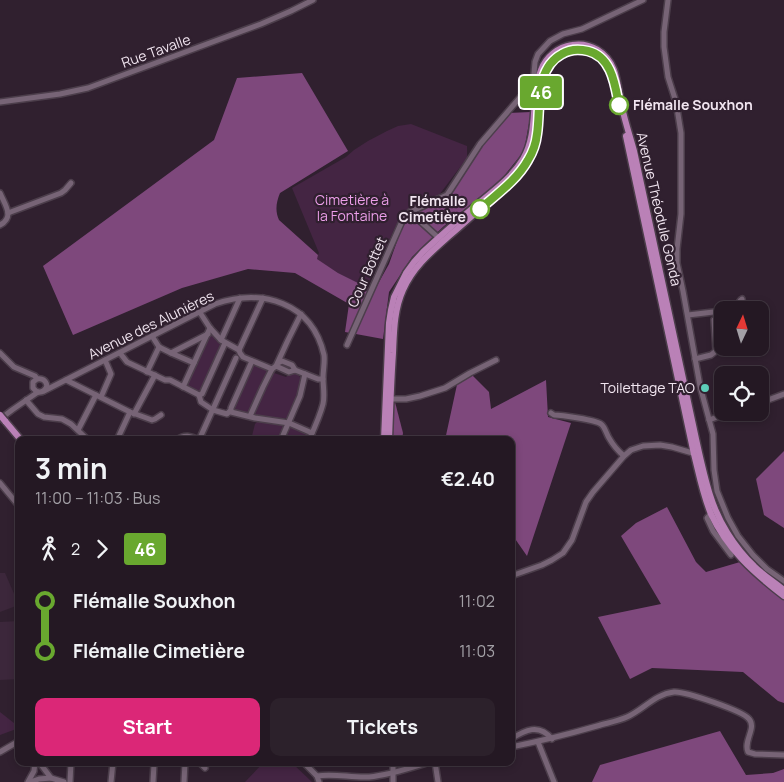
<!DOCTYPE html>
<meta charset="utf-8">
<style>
body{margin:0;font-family:Manrope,sans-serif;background:#2c212b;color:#f1f3f6;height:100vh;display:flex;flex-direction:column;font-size:19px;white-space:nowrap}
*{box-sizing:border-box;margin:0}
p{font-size:16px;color:#a3a0a6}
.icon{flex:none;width:28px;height:28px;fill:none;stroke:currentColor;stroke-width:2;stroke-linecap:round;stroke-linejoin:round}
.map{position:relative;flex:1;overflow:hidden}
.details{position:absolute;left:15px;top:436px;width:500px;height:330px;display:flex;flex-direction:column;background:#241823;border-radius:10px;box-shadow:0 2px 8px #0003,0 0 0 1px #413741}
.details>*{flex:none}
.badge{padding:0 10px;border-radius:4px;font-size:18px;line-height:32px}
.needle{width:32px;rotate:4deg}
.buttons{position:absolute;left:714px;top:301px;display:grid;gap:10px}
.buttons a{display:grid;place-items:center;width:55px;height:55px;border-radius:10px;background:#241823;box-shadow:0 2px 8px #0003,0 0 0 1px #413741;font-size:25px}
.map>.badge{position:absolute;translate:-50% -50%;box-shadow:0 0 0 2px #fff}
.legs{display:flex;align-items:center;gap:8px;height:55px;padding:0 20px;font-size:16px}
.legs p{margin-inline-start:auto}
.overview{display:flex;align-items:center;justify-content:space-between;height:85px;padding:0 20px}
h1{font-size:28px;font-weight:700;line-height:38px}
.cta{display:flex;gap:10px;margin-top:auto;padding:10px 20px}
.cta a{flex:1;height:58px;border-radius:10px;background:#db2777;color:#fff;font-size:20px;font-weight:700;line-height:58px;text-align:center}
.cta a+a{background:#2c212b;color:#f1f3f6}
ul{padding:0 20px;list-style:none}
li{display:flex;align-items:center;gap:18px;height:50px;font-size:19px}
li i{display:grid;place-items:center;width:8px;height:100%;margin:0 6px;background:currentColor}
li i::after{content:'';width:12px;height:12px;margin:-6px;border:4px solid;border-radius:50%;background:#241823}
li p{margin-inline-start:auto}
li:first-child i{background:linear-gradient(#0000 50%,currentColor 0)}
li:last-child i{background:linear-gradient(currentColor 50%,#0000 0)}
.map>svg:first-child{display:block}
</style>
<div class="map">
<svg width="784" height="782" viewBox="0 0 784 782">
<rect width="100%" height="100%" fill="#30202f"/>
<g fill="#3c273b">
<path d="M0,573H5L15,596L16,606L0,612Z"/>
<path d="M19,621V679L0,680V622Z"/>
</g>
<g fill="#442543">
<path d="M411,124L467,146V158L439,195L406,213L405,211H403L366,288L338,273L316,259L319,253L292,188L346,157L354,150L368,141L387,131L398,126Z"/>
<path d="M210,333L221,343V347L200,393L186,386V385Z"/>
<path d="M253,364L269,370L249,413L235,411L233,408Z"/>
<path d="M274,373L286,377L289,374H297L301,378L298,396L290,418H277L274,419L271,417L255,416L254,414L253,411L264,388Z"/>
<path d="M258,421L284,425L285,426L279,440H251L255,424Z"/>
<path d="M289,426L307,434L308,436L306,440H283Z"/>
<path d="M0,712L19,727V728L0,735Z"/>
<path d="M264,762L292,763L312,782H245Z"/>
</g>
<g fill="#7e487c">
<path d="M302,73L348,151L280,193C276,203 275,211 279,220L318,255L317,259L338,273L374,291L389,264L401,230L407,219L419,213V210L447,195L480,144L507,113L531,112L524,151L500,181L444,226L412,257L389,292L383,339L345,332L349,304L295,273L248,269L182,288L73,335L43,266L214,140L237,78Z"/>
<path d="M470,373L489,392L491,409L546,380L548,417L571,423L527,556L511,533V440H445L458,380Z"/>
<path d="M395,402L403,433L402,440H391L392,410Z"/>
<path d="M784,451V528L764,515L756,479Z"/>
<path d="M667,507L696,562L706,572L740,562L756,578L784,599V703L778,701L743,672L652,668L630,679L598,617L661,604L621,536L636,523Z"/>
<path d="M720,731L746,775L773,773L784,769V782H592L600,765Z"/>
</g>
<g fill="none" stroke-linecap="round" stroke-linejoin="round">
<defs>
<g id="minor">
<path d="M668,0L664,32V47L668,77L676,102L681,133V214L677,249V263L683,291L700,386L713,434L714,470L717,491L728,518L738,536L753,555L767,569L784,581"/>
<path d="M0,102L60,94L88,88L261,24L291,11L313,0"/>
<path d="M0,193C5,205 15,217 0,225"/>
<path d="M410,212L441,240"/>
<path d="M8,213L61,193L65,190L71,183"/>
<path d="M734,309C739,307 738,301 742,299"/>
<path d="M199,311L210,328L221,340L239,350"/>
<path d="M688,315L722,311"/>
<path d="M152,336L159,347L171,353L208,334"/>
<path d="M221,340L240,298"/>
<path d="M347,345L403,219L410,212L447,195L480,144L523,94L533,85L535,62L538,54L550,41L563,34L582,29L643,0"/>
<path d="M239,350L263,298"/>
<path d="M239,350L240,353L243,357L272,369"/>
<path d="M0,353L14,367L35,376L37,379C42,378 46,380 47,386C45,391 42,393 37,392L33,388V382L37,379"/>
<path d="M120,353L127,362L165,380H170L199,395L202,394L225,343"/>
<path d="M171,353L194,363"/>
<path d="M695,359L711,355L716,351L714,320"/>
<path d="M252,361L231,408V412L255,418L289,423L312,433"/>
<path d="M278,363L282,361L292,365L295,370"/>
<path d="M276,366L288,340L301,314"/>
<path d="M272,369L276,366L289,372L295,370L318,379H323"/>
<path d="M147,372L159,347"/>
<path d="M66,380L130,412L152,420L155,419L161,415"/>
<path d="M183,387L210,328"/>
<path d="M44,391L215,304C262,288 312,302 324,355C325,362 323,370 323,378C323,386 325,396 323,404C320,416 314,429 309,440"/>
<path d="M199,395L201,402L213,410L227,414L230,411"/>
<path d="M101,397L111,374L105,360"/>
<path d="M388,399H406L420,396L445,388L470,373L496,360"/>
<path d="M26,400L38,414L44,417L62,419L71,424L88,440"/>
<path d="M760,403L784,394"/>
<path d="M551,413L554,415C561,415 596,420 601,424C605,427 606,433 609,438C613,445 618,451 624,456"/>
<path d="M134,414L155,375"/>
<path d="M250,416L263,387L272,369"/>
<path d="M0,419L12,410L38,392"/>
<path d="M709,420L731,412"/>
<path d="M78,430L96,395"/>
<path d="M117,440L130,412"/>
<path d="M177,440C184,434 191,436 199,440L236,358"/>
<path d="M281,440L300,396L305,374"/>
<path d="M0,483L19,506"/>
<path d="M712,512L707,518L713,531L731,555"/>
<path d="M511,576L542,565L552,560L563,553L572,540L586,502L593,492L624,456L631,450L643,446L660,445L672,447L696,454"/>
<path d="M511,739C525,730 539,723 552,739"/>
<path d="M538,742L554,782"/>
<path d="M511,747C541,741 569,734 597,726C607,723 618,721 627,717C643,710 655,694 674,692C685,691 743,711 749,719C757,728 743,741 748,752L755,754L784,755"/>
<path d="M0,752L19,741"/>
<path d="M39,762L51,778L64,782"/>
<path d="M199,762L205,768"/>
<path d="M303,762L317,776L319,782"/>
<path d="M393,762V782"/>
<path d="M435,762L438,782"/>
<path d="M317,776C334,773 351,778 369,777C390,775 410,768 430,762"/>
<path d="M28,782L34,771L35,762"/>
<path d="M30,782L39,779L51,778"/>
<path d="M70,782L71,762"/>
<path d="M111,782L113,762"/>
<path d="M153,782L154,764"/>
<path d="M184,782L185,762"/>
</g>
<g id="major">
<path d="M626,136L694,454C699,474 703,495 711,514C727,549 754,573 784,596"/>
<path d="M5,421L21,440"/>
<path d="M384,440L389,323L391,310L394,297L406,273L414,262L423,252C442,234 461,218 480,202C496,189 513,176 523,159C539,132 530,99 541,70C546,57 558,47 572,45C590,42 607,52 614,70C618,81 619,95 622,107C625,122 630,136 634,151L696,439C700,457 704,476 710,495C718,521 734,547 754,566C763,575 774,582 784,590"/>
<path d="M389,440C390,411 391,382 393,353C394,331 394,310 403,290C413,267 431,252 449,236C462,225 474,214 487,203C502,191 518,177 528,160C533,152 536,144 537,135C542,106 534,54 575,50C587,49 597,53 605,62"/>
</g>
</defs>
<use href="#minor" stroke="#4c3e4b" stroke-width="8"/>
<use href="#major" stroke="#4c3e4b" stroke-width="9"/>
<use href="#minor" stroke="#776476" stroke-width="5"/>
<use href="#major" stroke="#ba81b7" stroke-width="6"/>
<defs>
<path id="major-bridge" d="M0,415L5,421"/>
</defs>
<use href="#major-bridge" stroke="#4c3e4b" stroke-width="9" stroke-linecap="butt"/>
<use href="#major-bridge" stroke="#ba81b7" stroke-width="6"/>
</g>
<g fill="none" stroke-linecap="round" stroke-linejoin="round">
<defs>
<path id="line-1" d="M480,209C497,194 517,180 528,160C533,152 536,143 537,134C541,108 534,69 562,54C570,49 580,49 588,51C612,57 615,85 619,105"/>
</defs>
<use href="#line-1" stroke="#fff" stroke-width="11"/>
<use href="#line-1" stroke="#69a82f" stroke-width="8"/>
</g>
<g fill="#fff" stroke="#69a82f" stroke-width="2.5">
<circle cx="619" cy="105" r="9"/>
<circle cx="480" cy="209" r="9"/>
</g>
<circle fill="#5dceb9" stroke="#30202f" stroke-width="2" cx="705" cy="388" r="5"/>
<g text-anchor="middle" stroke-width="4.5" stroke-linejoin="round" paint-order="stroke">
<g font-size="14" fill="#f1e5f0" stroke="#30202f">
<text transform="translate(156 51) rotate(-20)" y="5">Rue Tavalle</text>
<text transform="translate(659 209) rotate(77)" y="5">Avenue Théodule Gonda</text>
<text transform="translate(367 272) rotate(-66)" y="5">Cour Bottet</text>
<text transform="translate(151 325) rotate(-26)" y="5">Avenue des Alunières</text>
</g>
<g font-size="14" font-weight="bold" fill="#f1e5f0" stroke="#30202f" text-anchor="start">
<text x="633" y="110">Flémalle Souxhon</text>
<text x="466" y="206" text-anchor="end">Flémalle<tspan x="466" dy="16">Cimetière</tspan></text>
</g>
<g font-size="14" fill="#ec9ee9" stroke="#30202f">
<text x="352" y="205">Cimetière à<tspan x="352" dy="16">la Fontaine</tspan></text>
</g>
<g font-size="14" fill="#f1e5f0" stroke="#30202f" text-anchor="end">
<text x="695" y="393">Toilettage TAO</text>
</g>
</g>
</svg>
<div class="buttons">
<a><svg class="needle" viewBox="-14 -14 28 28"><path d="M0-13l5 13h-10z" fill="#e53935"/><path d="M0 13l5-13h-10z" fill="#a3a0a6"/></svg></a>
<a><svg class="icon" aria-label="locate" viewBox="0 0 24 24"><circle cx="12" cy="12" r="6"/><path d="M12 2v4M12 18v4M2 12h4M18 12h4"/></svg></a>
</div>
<b class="badge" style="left:541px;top:92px;background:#69a82f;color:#fff">46</b>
<section class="details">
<div class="overview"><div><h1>3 min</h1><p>11:00 – 11:03 · Bus</p></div><b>€2.40</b></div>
<div class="legs"><svg class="icon" aria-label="walk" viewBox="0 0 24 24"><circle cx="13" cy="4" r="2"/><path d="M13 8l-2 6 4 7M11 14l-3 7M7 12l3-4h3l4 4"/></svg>2<svg class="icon" aria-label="forward" viewBox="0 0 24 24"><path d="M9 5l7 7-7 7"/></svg><b class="badge" style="background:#69a82f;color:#fff">46</b></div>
<ul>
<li><i style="color:#69a82f"></i><b>Flémalle Souxhon</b><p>11:02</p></li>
<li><i style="color:#69a82f"></i><b>Flémalle Cimetière</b><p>11:03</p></li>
</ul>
<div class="cta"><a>Start</a><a>Tickets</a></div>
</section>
</div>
